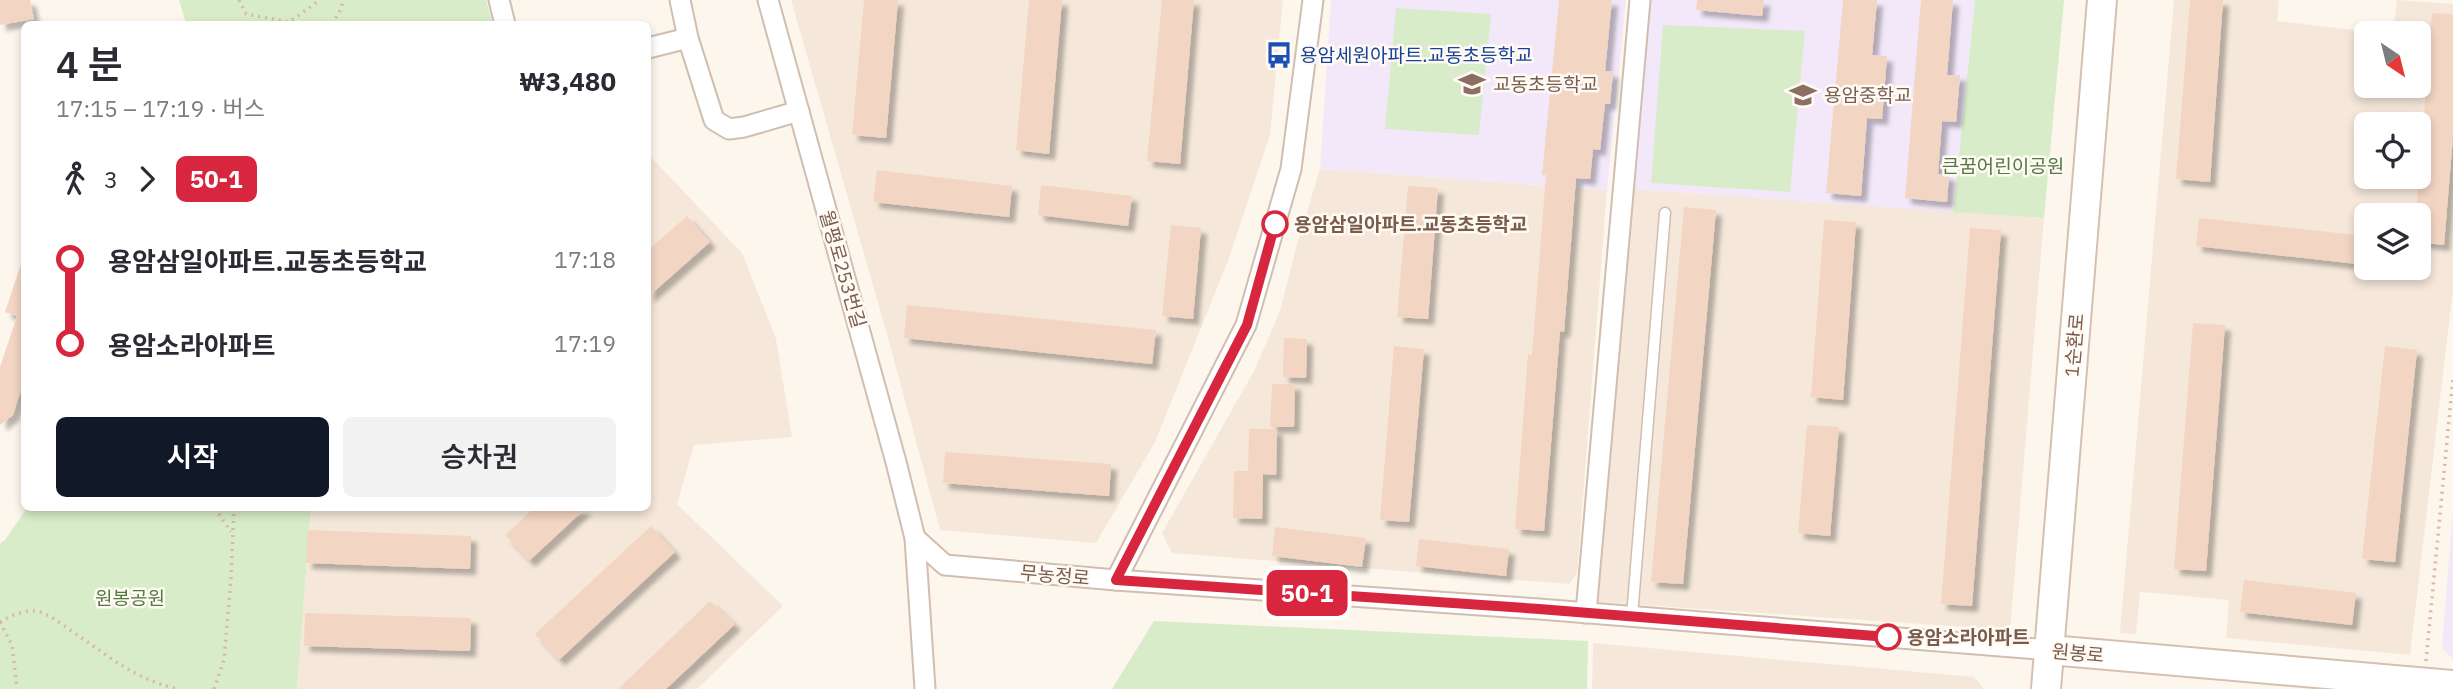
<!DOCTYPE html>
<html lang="ko">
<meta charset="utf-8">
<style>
body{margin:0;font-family:"IBM Plex Sans","Noto Sans KR",sans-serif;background:#f2f2f3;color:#2b2b33;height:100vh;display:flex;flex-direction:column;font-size:26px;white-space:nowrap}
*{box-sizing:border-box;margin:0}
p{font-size:23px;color:#7c7c81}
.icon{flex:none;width:38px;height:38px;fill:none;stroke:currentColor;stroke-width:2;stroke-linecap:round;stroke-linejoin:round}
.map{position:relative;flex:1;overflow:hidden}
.side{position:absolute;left:21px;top:21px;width:630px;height:490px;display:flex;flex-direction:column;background:#fff;border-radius:10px;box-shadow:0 4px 10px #0003}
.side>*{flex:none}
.badge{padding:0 14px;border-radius:10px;font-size:24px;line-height:46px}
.needle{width:46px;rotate:145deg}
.buttons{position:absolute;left:2354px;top:21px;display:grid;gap:14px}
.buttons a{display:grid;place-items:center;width:77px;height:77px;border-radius:10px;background:#fff;box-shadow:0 4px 10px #0003;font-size:35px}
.map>.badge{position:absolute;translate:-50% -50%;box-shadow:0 0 0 4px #fff}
.legs{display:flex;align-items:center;gap:10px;height:77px;padding:0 35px;font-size:23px}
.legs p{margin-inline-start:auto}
.head{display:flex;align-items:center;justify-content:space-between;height:119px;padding:0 35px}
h1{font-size:38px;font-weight:600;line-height:52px}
.cta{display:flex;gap:14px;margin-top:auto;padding:14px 35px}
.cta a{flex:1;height:80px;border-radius:10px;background:#111827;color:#fff;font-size:28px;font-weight:600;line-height:80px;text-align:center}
.cta a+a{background:#f2f2f3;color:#2b2b33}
ul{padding:0 35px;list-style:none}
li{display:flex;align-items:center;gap:24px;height:84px;font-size:26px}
li i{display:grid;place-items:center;width:10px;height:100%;margin:0 9px;background:currentColor}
li i::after{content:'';width:18px;height:18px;margin:-9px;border:5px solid;border-radius:50%;background:#fff}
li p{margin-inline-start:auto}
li:first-child i{background:linear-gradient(#0000 50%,currentColor 0)}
li:last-child i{background:linear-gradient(currentColor 50%,#0000 0)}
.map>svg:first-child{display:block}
</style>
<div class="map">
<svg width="2453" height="689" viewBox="0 0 2453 689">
<defs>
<filter id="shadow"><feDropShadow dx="6" dy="6" stdDeviation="2" flood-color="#0004"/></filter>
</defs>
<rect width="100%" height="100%" fill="#fdf6ec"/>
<g fill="#f5e8da" fill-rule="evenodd">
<path d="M791,0H1283L1270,135L1228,261L1155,442L1096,543L940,530L887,334Z"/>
<path d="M2174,0H2279L2277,21L2380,33H2366V86H2418V33H2393L2397,0L2453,4V289L2410,655L2226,638L2229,600L2140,592L2136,634L2120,633ZM2366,124H2418V177H2366ZM2366,215H2418V268H2366Z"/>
<path d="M648,154L742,253L776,339L792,437L694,445L677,504L783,606L697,689H297L311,508H648Z"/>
<path d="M1320,169L1607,190L1577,573L1569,584L1172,553L1162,533L1254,371L1280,311L1296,248Z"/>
<path d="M1634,189L2044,218L2010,630L1598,602Z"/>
<path d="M1593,643L1974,677L1984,689H1592Z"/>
</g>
<g fill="#f3e8fa">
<path d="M1331,0H1626L1607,190L1320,169Z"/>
<path d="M1650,0H1975L1953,212L1634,189Z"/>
<path d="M2453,509V659L2442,648Z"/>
</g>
<g fill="#d8ecc9">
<path d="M179,0H486L493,24H186Z"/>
<path d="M1975,0H2064L2044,218L1953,212Z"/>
<path d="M1396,8L1491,14L1479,135L1385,129Z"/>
<path d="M1663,25L1805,31L1790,192L1651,183Z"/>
<path d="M27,508H311L297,689H0V544L5,540Z"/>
<path d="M1154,621L1588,641L1587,689H1112Z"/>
</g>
<g fill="#f3d5c3" filter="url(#shadow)">
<path d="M0,0H30L34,19L0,25Z"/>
<path d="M864,0H898L886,138L852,135Z"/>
<path d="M1029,0H1062L1049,154L1016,150Z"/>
<path d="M1162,0H1194L1180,164L1147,161Z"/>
<path d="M1559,0H1612L1605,71L1613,72L1610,104H1605L1600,150L1593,149L1590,179L1576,178L1564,332L1560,331L1544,531L1515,529L1528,354L1532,355L1546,175H1542Z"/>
<path d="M1697,0H1764L1762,16L1696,10Z"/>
<path d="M1843,0H1877L1872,55L1887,56L1882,119L1867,118L1861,196L1826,193Z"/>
<path d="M1921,0H1953L1947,75H1960L1956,122L1942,121L1938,174L1949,175L1947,202L1905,198Z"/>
<path d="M2190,0H2223L2210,182L2176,179Z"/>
<path d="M2432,13L2453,14V136L2444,245L2418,242V215H2416Z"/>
<path d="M877,170L1012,186L1009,217L873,202Z"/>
<path d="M1041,185L1132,196L1128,226L1038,215Z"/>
<path d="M1408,186L1438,188L1428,319L1397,317Z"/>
<path d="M1684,207L1716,210L1683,584L1651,582Z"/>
<path d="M687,216L710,242L648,297V250Z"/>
<path d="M2199,218L2366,236V265L2196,246Z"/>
<path d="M1824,220L1856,222L1843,400L1811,397Z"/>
<path d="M1171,225L1201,228L1193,319L1162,316Z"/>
<path d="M1970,228L2001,230L1972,606L1941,604Z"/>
<path d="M22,261H24V380L13,415L0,425V367L17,316L5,312Z"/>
<path d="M907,305L1156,330L1152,364L904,338Z"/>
<path d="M2193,323L2225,325L2206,571L2174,569Z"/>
<path d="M1284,338L1307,339L1306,378L1283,377Z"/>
<path d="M1394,346L1424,349L1409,522L1380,520Z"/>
<path d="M2385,346L2417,350L2395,562L2362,559Z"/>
<path d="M1272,384H1295L1294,427H1270Z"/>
<path d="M1807,425L1839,427L1830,536L1798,533Z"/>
<path d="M1249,429H1277L1276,475L1263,474L1262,519L1233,518L1234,471H1248Z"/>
<path d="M945,452L1111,464L1109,496L943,483Z"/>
<path d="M534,508H586L529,561L505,535Z"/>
<path d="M651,526L675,552L559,660L535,634Z"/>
<path d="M1275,527L1366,538L1362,567L1272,556Z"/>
<path d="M308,530L471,536L470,569L306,563Z"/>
<path d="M1419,539L1509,549L1506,576L1416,566Z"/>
<path d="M2244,580L2356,593L2352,625L2240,612Z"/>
<path d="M710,601L735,624L666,689H618Z"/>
<path d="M305,613L471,618L470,651L304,646Z"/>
</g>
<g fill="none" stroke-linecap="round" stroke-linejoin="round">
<defs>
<path id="lane" d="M1632,616L1665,213"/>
<g id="street">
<path d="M499,0L505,24"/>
<path d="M680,0L688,38L714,120L729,129L744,127L799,111"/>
<path d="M768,0L896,462L915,538L925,689"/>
<path d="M648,48L688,38"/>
<path d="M915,538L945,565L1116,580L1539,609L2050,650"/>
<path d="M1116,580L1246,325L1291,169L1313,0"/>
<path d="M1586,613L1640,0"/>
</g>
<g id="secondary">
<path d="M2050,650L2453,685"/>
<path d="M2046,689L2102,0"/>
</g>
</defs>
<use href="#lane" stroke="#d1beb0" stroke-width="13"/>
<use href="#street" stroke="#d1beb0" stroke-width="23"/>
<use href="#secondary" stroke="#d6c0b0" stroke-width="32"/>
<g stroke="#d9b8a5" stroke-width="3.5" stroke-dasharray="2 5" stroke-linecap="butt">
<path d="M239,0L246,14L289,22L320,0"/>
<path d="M332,24L341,9L343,0"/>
<path d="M215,508L231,532"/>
<path d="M0,622C10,616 24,610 36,611C51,614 66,628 79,636C112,659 139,681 179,689"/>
<path d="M0,622L12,645L17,689"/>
<path d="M2426,661L2453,378"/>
<path d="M214,689L224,660L231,578L234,508"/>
</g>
<use href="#lane" stroke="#fff" stroke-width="10"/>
<use href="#street" stroke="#fff" stroke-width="19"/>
<use href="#secondary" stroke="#fff" stroke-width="28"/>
</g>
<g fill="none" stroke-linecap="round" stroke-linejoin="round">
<defs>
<path id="line-1" d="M1275,224L1247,325L1116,580L1539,609L1888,637"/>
</defs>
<use href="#line-1" stroke="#fff" stroke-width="16"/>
<use href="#line-1" stroke="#d7263d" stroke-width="10"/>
</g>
<defs>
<symbol id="bus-bare" viewBox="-9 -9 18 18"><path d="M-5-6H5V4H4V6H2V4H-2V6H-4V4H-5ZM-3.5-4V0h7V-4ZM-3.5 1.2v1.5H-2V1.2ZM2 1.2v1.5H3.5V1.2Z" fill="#1a4fb4" stroke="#fffaf3" stroke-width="2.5" paint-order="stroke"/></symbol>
<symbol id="school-bare" viewBox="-9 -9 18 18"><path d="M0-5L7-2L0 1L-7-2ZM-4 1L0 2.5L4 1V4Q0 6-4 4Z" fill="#8d6e63" stroke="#fffaf3" stroke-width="2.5" paint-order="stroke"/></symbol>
</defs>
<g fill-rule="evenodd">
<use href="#bus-bare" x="1260" y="36" width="38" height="38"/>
<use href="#school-bare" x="1453" y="65" width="38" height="38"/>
<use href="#school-bare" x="1784" y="76" width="38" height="38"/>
</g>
<g fill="#fff" stroke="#d7263d" stroke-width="3.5">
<circle cx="1275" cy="224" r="12"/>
<circle cx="1888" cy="637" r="12"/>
</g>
<g text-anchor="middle" stroke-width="5" stroke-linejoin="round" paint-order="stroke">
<g font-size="19" fill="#164399" stroke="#fffaf3" text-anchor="start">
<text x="1300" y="62">용암세원아파트.교동초등학교</text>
</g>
<g font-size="19" fill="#785e54" stroke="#fffaf3" text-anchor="start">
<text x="1493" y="91">교동초등학교</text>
<text x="1824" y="102">용암중학교</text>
</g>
<g font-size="19" fill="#537a41" stroke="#fffaf3">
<text x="2003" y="173">큰꿈어린이공원</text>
<text x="130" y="605">원봉공원</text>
</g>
<g font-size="19" font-weight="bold" fill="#7a5c4d" stroke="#fffaf3" text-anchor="start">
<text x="1294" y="231">용암삼일아파트.교동초등학교</text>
<text x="1907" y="644">용암소라아파트</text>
</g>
<g font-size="19" fill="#7a5c4d" stroke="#fffaf3">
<text transform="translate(843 269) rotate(74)" y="7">월평로253번길</text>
<text transform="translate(2074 345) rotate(-85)" y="7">1순환로</text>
<text transform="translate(1055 575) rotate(5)" y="7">무농정로</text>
<text transform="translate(2078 653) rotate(5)" y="7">원봉로</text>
</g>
</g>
</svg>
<div class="buttons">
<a><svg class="needle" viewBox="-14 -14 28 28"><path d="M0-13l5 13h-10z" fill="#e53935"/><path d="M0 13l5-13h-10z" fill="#7c7c81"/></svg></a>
<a><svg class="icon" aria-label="locate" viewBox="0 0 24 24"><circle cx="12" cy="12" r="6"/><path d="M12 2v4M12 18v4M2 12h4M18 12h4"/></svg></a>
<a><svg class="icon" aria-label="layers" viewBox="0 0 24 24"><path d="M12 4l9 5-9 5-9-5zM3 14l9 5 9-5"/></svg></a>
</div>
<b class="badge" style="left:1307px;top:593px;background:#d7263d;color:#fff">50-1</b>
<section class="side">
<div class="head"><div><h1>4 분</h1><p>17:15 – 17:19 · 버스</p></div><b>₩3,480</b></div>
<div class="legs"><svg class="icon" aria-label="walk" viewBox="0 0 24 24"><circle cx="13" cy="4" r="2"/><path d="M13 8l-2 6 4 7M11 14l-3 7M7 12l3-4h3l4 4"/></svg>3<svg class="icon" aria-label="forward" viewBox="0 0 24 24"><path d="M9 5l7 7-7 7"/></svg><b class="badge" style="background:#d7263d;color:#fff">50-1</b></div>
<ul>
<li><i style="color:#d7263d"></i><b>용암삼일아파트.교동초등학교</b><p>17:18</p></li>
<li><i style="color:#d7263d"></i><b>용암소라아파트</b><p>17:19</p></li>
</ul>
<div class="cta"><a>시작</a><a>승차권</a></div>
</section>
</div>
